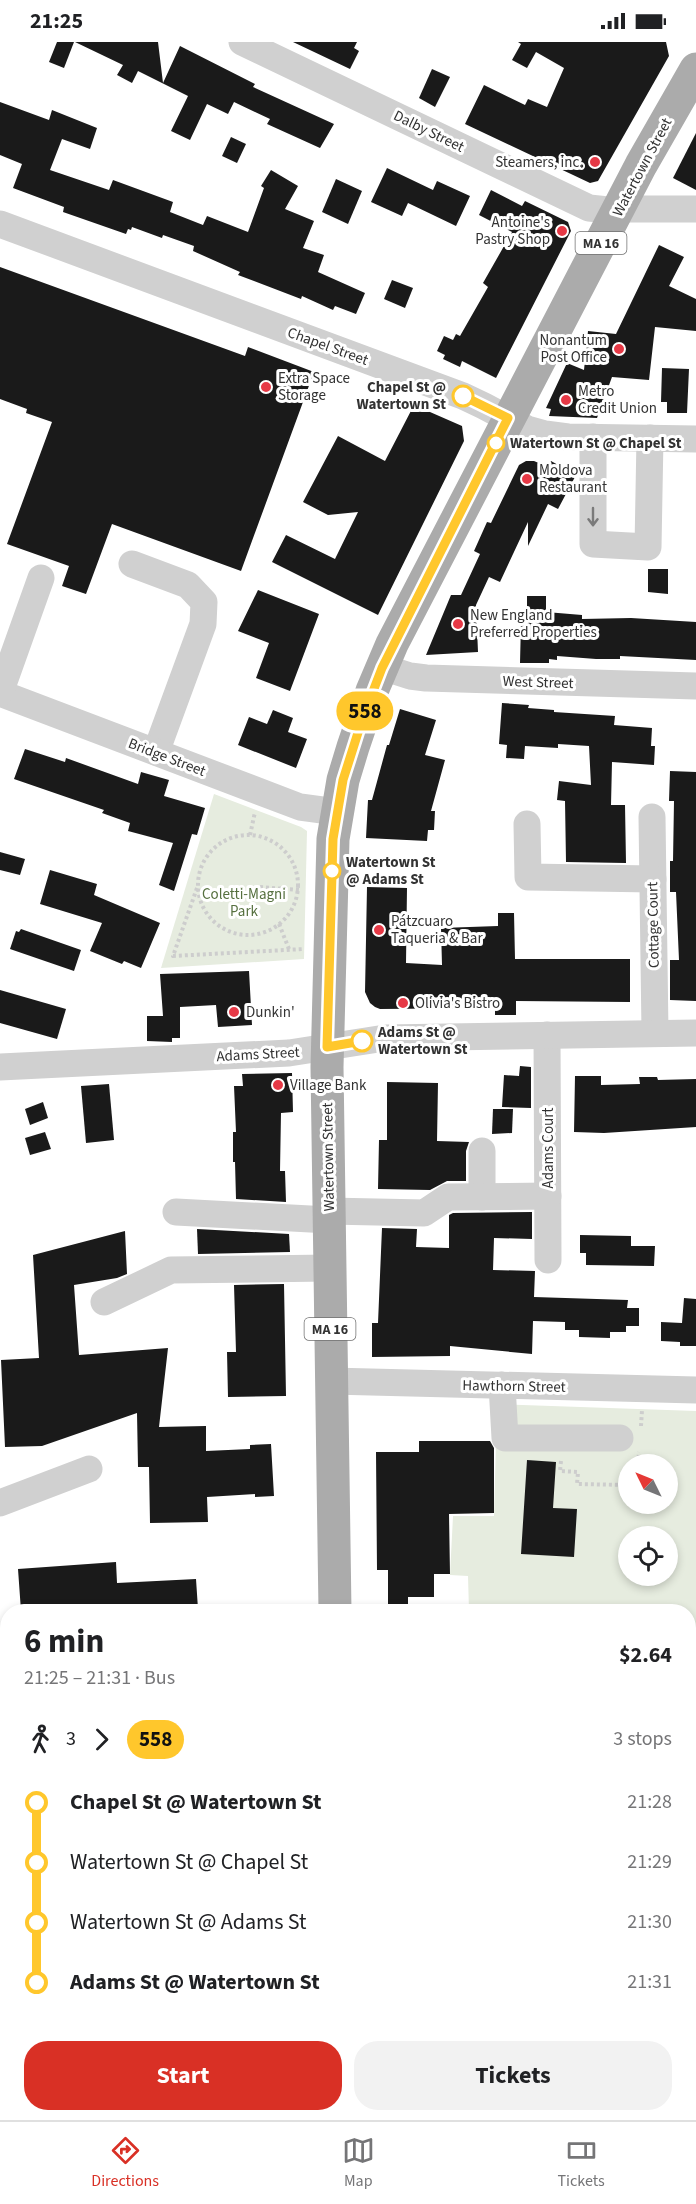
<!DOCTYPE html>
<meta charset="utf-8">
<style>
body{margin:0;font-family:"Source Sans 3",sans-serif;background:#f2f2f2;color:#202124;height:100vh;display:flex;flex-direction:column;font-size:22px;white-space:nowrap}
*{box-sizing:border-box;margin:0}
p{font-size:20px;color:#757577}
.icon{flex:none;width:33px;height:33px;fill:none;stroke:currentColor;stroke-width:2;stroke-linecap:round;stroke-linejoin:round}
.map{position:relative;flex:1;overflow:hidden}
.panel{position:absolute;left:0px;top:1562px;width:696px;height:518px;display:flex;flex-direction:column;background:#fff;border-radius:24px 24px 0 0;box-shadow:0 3px 9px #0003}
.panel>*{flex:none}
.badge{padding:0 12px;border-radius:20px;font-size:21px;line-height:39px}
.needle{width:39px;rotate:313deg}
.fabs{position:absolute;left:618px;top:1412px;display:grid;gap:12px}
.fabs a{display:grid;place-items:center;width:60px;height:60px;border-radius:50%;background:#fff;box-shadow:0 3px 9px #0003;font-size:30px}
.map>.badge{position:absolute;translate:-50% -50%;box-shadow:0 0 0 3px #fff}
.legs{display:flex;align-items:center;gap:9px;height:66px;padding:0 24px;font-size:20px}
.legs p{margin-inline-start:auto}
.headline{display:flex;align-items:center;justify-content:space-between;height:102px;padding:0 24px}
h1{font-size:33px;font-weight:700;line-height:45px}
.button{display:flex;gap:12px;margin-top:auto;padding:12px 24px}
.button a{flex:1;height:69px;border-radius:24px;background:#d93025;color:#fff;font-size:24px;font-weight:700;line-height:69px;text-align:center}
.button a+a{background:#f2f2f2;color:#202124}
ul{padding:0 24px;list-style:none}
li{display:flex;align-items:center;gap:21px;height:60px;font-size:22px}
li i{display:grid;place-items:center;width:9px;height:100%;margin:0 8px;background:currentColor}
li i::after{content:'';width:15px;height:15px;margin:-8px;border:4px solid;border-radius:50%;background:#fff}
li p{margin-inline-start:auto}
li:first-child i{background:linear-gradient(#0000 50%,currentColor 0)}
li:last-child i{background:linear-gradient(currentColor 50%,#0000 0)}
.status{display:flex;justify-content:space-between;align-items:center;height:42px;padding:0 30px;background:#fff;direction:ltr}
.status svg{height:16px;fill:currentColor}
.menu{display:flex;justify-content:space-around;align-items:center;height:84px;border-top:2px solid #e0e0e0;background:#fff;font-size:16px;color:#757577}
.menu a{display:grid;justify-items:center;gap:3px}
.menu .selected{color:#d93025}
.map>svg:first-child{display:block}
</style>
<div class="status"><b>21:25</b><svg viewBox="0 0 49 12"><path d="M0 12V9h3v3zM5 12V6h3v6zM10 12V3h3v9zM15 12V0h3v12zM26 1h20v11H26zM47 4h2v5h-2z"/></svg></div>
<div class="map">
<svg width="696" height="2078" viewBox="0 0 696 2078">
<rect width="100%" height="100%" fill="#fff"/>
<g fill="#e6ecdf" fill-rule="evenodd">
<path d="M214,752L301,785L307,789L304,917L161,926Z"/>
<path d="M497,1362L696,1369V1903H688V1569H469L468,1534L450,1533L453,1474H494ZM628,1422H668V1461H628ZM628,1494H668V1533H628Z"/>
</g>
<g fill="#1a1a1a">
<path d="M57,0H74L64,26L49,20Z"/>
<path d="M75,0H158L163,41L180,4L255,42L253,45L334,82L320,106L267,82L270,77L234,60L228,72L207,62L190,98L171,89L188,54L138,29L132,41L117,33L123,23Z"/>
<path d="M293,0H357L354,6L359,9L350,27Z"/>
<path d="M518,0H666L669,14L598,139L590,141L465,82L484,43L525,63L528,57L547,65L564,26L536,10L527,26L512,18L521,2Z"/>
<path d="M432,27L450,35L435,65L419,56Z"/>
<path d="M0,60L49,78L52,68L97,86L90,107L62,97L50,128L109,148L113,138L173,160L170,170L203,183L207,174L248,190L264,146L261,144L271,128L298,144L285,167L314,179L303,206L324,213L318,230L365,251L356,272L335,264L333,268L302,254L301,257L238,233L240,230L193,209L194,204L163,193L162,196L132,185L131,188L128,187L126,192L63,170L64,165L13,146L22,122L0,113Z"/>
<path d="M696,91V148L673,136Z"/>
<path d="M231,95L246,102L237,121L222,114Z"/>
<path d="M387,126L433,148L437,139L470,154L456,184L408,161L402,174L371,160Z"/>
<path d="M336,137L362,149L348,182L322,170Z"/>
<path d="M491,148L522,164L525,159L568,180L571,189L496,336L462,319L460,325L443,317L445,313L437,309L444,294L453,298L456,292L460,294L488,245L483,241L512,190L479,173Z"/>
<path d="M659,203L684,215L669,244L696,257V289L655,285L649,338L612,335L597,376L549,374L551,367L546,366L567,321L584,328L588,289L616,292Z"/>
<path d="M0,225L245,314L248,305L314,330L241,529L112,482L86,552L62,544L69,524L7,502L52,380L26,371L27,367L0,357Z"/>
<path d="M392,238L413,246L405,266L384,257Z"/>
<path d="M662,326L689,327L687,371H667V360H661Z"/>
<path d="M414,363L462,384L464,399L378,573L272,520L286,493L335,517L358,470L328,473L303,460L338,394L385,419Z"/>
<path d="M526,419H534L548,425L551,419L576,433L558,467L548,462L528,504V480L500,540L489,535L476,563L478,610L426,613L451,553H461L480,512L474,509L487,480L491,481L519,423Z"/>
<path d="M648,527H668V552L648,550Z"/>
<path d="M258,548L319,572L290,649L256,636L269,601L238,589Z"/>
<path d="M527,554H546V570L582,573V577L631,576L696,580V618L620,614V617H596L557,614V618L549,617V621H520L521,580L527,581Z"/>
<path d="M502,661L529,663L528,666L554,668V670L615,674L614,683L652,686L651,704H655L654,723L612,720L611,763H625L626,821L566,820L565,759L557,758L559,739L591,743L589,704L558,702V706L525,704L524,717L506,716L507,703L499,702Z"/>
<path d="M400,667L436,678L425,713L445,718L431,769H435L434,788H428L427,799L366,796L368,758H372L387,703H389Z"/>
<path d="M273,668L293,676L288,690L307,697L296,726L238,703L249,675L267,682Z"/>
<path d="M25,707L65,720L66,716L138,742L141,730L169,738L164,754L205,766L197,793L192,792L174,849L159,843L173,801L128,789L130,781L102,771L104,768L14,737Z"/>
<path d="M670,729L696,730V959L670,958V918H679L676,850H670V819H673L674,759H669Z"/>
<path d="M0,810L25,817L20,833L0,828Z"/>
<path d="M50,828L97,842L94,853L160,881L141,926L124,919L122,922L90,909L102,881L40,862Z"/>
<path d="M367,845L407,846L406,921L442,923L441,886L498,884V871H514L515,917H630V960L516,959V973H495V966L380,967L375,965L370,961L365,950Z"/>
<path d="M21,887L81,908L74,929L10,907L16,889L19,890Z"/>
<path d="M249,929L252,983L218,985L216,963L180,965V996H172V1000L147,999V974H163L160,932Z"/>
<path d="M0,948L66,967L57,997L0,981Z"/>
<path d="M520,1024L531,1025V1066L502,1065L504,1033L519,1034Z"/>
<path d="M292,1031L293,1070L281,1071L280,1129H285L286,1160L236,1157L235,1120H233V1090H236L234,1044H243L242,1032Z"/>
<path d="M575,1034H601V1043L640,1042L639,1035H657L658,1038L696,1037V1085L604,1091L574,1090Z"/>
<path d="M387,1040L438,1041L437,1099L469,1100L466,1109V1139H447L430,1148L378,1147L379,1098H387Z"/>
<path d="M109,1042L114,1098L86,1101L81,1044Z"/>
<path d="M43,1060L48,1076L30,1083L25,1067Z"/>
<path d="M493,1067H513L512,1091L492,1092Z"/>
<path d="M45,1090L51,1107L30,1113L25,1096Z"/>
<path d="M532,1170V1197L494,1196L493,1228L535,1229L534,1255L628,1258L627,1266H639V1284H626V1290H610V1296L579,1295V1288H565V1280L533,1279L532,1312L450,1304V1314L372,1315V1281H378L382,1186L417,1187L416,1205L449,1206V1173L453,1171Z"/>
<path d="M197,1187L289,1192L290,1210L198,1212Z"/>
<path d="M125,1189L127,1232L117,1236L74,1243L79,1313L168,1306L159,1385L206,1384V1409L250,1407V1403L271,1402L274,1454L255,1455V1452L207,1455L208,1480L150,1481L149,1425H138L137,1371L42,1404L5,1405L1,1318L39,1316L33,1213Z"/>
<path d="M580,1193L631,1194V1204H655L654,1224L586,1223V1211H580Z"/>
<path d="M284,1242L286,1354L228,1355L227,1310H236L234,1243Z"/>
<path d="M684,1256L696,1257V1304H680V1300L661,1299V1280L682,1281Z"/>
<path d="M419,1399H490L494,1406V1471L449,1472L450,1532H434V1555H408V1569H388V1528H377L376,1410H419Z"/>
<path d="M527,1418L556,1420L553,1466L577,1467L574,1515L521,1512Z"/>
<path d="M116,1520L117,1541L196,1537L198,1567L21,1569L18,1527Z"/>
</g>
<g fill="none" stroke-linecap="round" stroke-linejoin="round">
<g stroke="#cdcdcd" stroke-width="4" stroke-dasharray="3 3" stroke-linecap="butt">
<path d="M250,793L255,770"/>
<circle cx="248" cy="843" r="50"/>
<path d="M260,845L299,848"/>
<path d="M197,846L173,914L304,907"/>
<path d="M279,882L289,907"/>
<path d="M641,1384L642,1368"/>
<path d="M561,1419L560,1429L578,1430L577,1442L628,1443"/>
<path d="M638,1422L639,1410"/>
</g>
<g stroke="#d0d0d0" stroke-width="27">
<path d="M242,0L589,166L618,169"/>
<path d="M619,167H696"/>
<path d="M0,182L463,354L484,364L527,387L545,392L568,395L696,397"/>
<path d="M593,395V502L648,505L650,396"/>
<path d="M132,522L188,543L204,560L203,582L156,710"/>
<path d="M382,625L410,634L426,636L696,644"/>
<path d="M0,651L300,765L337,770"/>
<path d="M0,651L41,536"/>
<path d="M652,775L655,990"/>
<path d="M527,782L528,835L653,837"/>
<path d="M547,993L548,1218"/>
<path d="M0,1025L289,1011L385,996L696,991"/>
<path d="M482,1109V1155"/>
<path d="M329,1169L424,1171L448,1155L548,1154"/>
<path d="M176,1170L329,1178"/>
<path d="M104,1260L171,1228L330,1226"/>
<path d="M331,1339L696,1348"/>
<path d="M502,1343L505,1396H620"/>
<path d="M0,1461L89,1427"/>
<path d="M0,1660H8"/>
<path d="M0,1816L8,1815"/>
<path d="M0,1865L8,1864"/>
<path d="M0,1918L8,1917"/>
<path d="M688,2053H696"/>
<path d="M628,2078V2072"/>
</g>
<g stroke="#ababab" stroke-width="33">
<path d="M335,1569L327,1025L333,797L343,738L353,705L372,649L392,602L641,123L696,27"/>
<path d="M348,2072V2078"/>
</g>
</g>
<defs><path id="oneway-shaft" d="M-6 0H5M1.5-3L5.5 0L1.5 3" fill="none" stroke-width="1.6" stroke-linecap="round" stroke-linejoin="round" transform="scale(1.5)"/></defs>
<use stroke="#7a7a7a" href="#oneway-shaft" transform="translate(593 475) rotate(90)"/>
<g fill="none" stroke-linecap="round" stroke-linejoin="round">
<defs>
<path id="line-1" d="M362,999L327,1005L333,797L343,738L362,678L382,626L508,376L463,354"/>
</defs>
<use href="#line-1" stroke="#fff" stroke-width="14"/>
<use href="#line-1" stroke="#ffc72c" stroke-width="9"/>
</g>
<g fill="#e63946" stroke="#fff" stroke-width="2">
<circle cx="595" cy="120" r="6"/>
<circle cx="562" cy="189" r="6"/>
<circle cx="619" cy="307" r="6"/>
<circle cx="266" cy="345" r="6"/>
<circle cx="566" cy="358" r="6"/>
<circle cx="527" cy="437" r="6"/>
<circle cx="458" cy="582" r="6"/>
<circle cx="379" cy="888" r="6"/>
<circle cx="403" cy="961" r="6"/>
<circle cx="234" cy="970" r="6"/>
<circle cx="278" cy="1043" r="6"/>
</g>
<g fill="#fff" stroke="#ffc72c" stroke-width="3">
<circle cx="463" cy="354" r="10"/>
<circle cx="496" cy="401" r="8"/>
<circle cx="332" cy="829" r="8"/>
<circle cx="362" cy="999" r="10"/>
</g>
<g text-anchor="middle" stroke-width="6" stroke-linejoin="round" paint-order="stroke">
<g fill="#fff" stroke="#707070" stroke-width="1.5">
<rect x="575.5" y="190" width="51" height="22" rx="4.5"/>
<rect x="304.5" y="1276" width="51" height="22" rx="4.5"/>
</g>
<g font-size="14" font-weight="bold" fill="#333">
<text x="601" y="206">MA 16</text>
<text x="330" y="1292">MA 16</text>
</g>
<g font-size="15" fill="#333" stroke="#fff">
<text transform="translate(429 89) rotate(26)" y="5">Dalby Street</text>
<text transform="translate(642 125) rotate(-62)" y="5">Watertown Street</text>
<text transform="translate(328 304) rotate(20)" y="5">Chapel Street</text>
<text transform="translate(538 640) rotate(2)" y="5">West Street</text>
<text transform="translate(167 715) rotate(21)" y="5">Bridge Street</text>
<text transform="translate(653 883) rotate(-91)" y="5">Cottage Court</text>
<text transform="translate(258 1012) rotate(-3)" y="5">Adams Street</text>
<text transform="translate(548 1106) rotate(-90)" y="5">Adams Court</text>
<text transform="translate(328 1115) rotate(-91)" y="5">Watertown Street</text>
<text transform="translate(514 1344) rotate(1)" y="5">Hawthorn Street</text>
</g>
<g font-size="15" fill="#333" stroke="#fff" text-anchor="start">
<text x="583" y="125" text-anchor="end">Steamers, inc.</text>
<text x="550" y="185" text-anchor="end">Antoine's<tspan x="550" dy="17">Pastry Shop</tspan></text>
<text x="607" y="303" text-anchor="end">Nonantum<tspan x="607" dy="17">Post Office</tspan></text>
<text x="278" y="341">Extra Space<tspan x="278" dy="17">Storage</tspan></text>
<text x="578" y="354">Metro<tspan x="578" dy="17">Credit Union</tspan></text>
<text x="539" y="433">Moldova<tspan x="539" dy="17">Restaurant</tspan></text>
<text x="470" y="578">New England<tspan x="470" dy="17">Preferred Properties</tspan></text>
<text x="391" y="884">Pátzcuaro<tspan x="391" dy="17">Taqueria &amp; Bar</tspan></text>
<text x="415" y="966">Olivia's Bistro</text>
<text x="246" y="975">Dunkin'</text>
<text x="290" y="1048">Village Bank</text>
</g>
<g font-size="15" font-weight="bold" fill="#333" stroke="#fff" text-anchor="start">
<text x="446" y="350" text-anchor="end">Chapel St @<tspan x="446" dy="17">Watertown St</tspan></text>
<text x="510" y="406">Watertown St @ Chapel St</text>
<text x="346" y="825">Watertown St<tspan x="346" dy="17">@ Adams St</tspan></text>
<text x="378" y="995">Adams St @<tspan x="378" dy="17">Watertown St</tspan></text>
</g>
<g font-size="15" fill="#56703f" stroke="#fff">
<text x="244" y="857">Coletti-Magni<tspan x="244" dy="17">Park</tspan></text>
</g>
</g>
</svg>
<div class="fabs">
<a><svg class="needle" viewBox="-14 -14 28 28"><path d="M0-13l5 13h-10z" fill="#e53935"/><path d="M0 13l5-13h-10z" fill="#757577"/></svg></a>
<a><svg class="icon" aria-label="locate" viewBox="0 0 24 24"><circle cx="12" cy="12" r="6"/><path d="M12 2v4M12 18v4M2 12h4M18 12h4"/></svg></a>
</div>
<b class="badge" style="left:365px;top:669px;background:#ffc72c;color:#111">558</b>
<section class="panel">
<div class="headline"><div><h1>6 min</h1><p>21:25 – 21:31 · Bus</p></div><b>$2.64</b></div>
<div class="legs"><svg class="icon" aria-label="walk" viewBox="0 0 24 24"><circle cx="13" cy="4" r="2"/><path d="M13 8l-2 6 4 7M11 14l-3 7M7 12l3-4h3l4 4"/></svg>3<svg class="icon" aria-label="forward" viewBox="0 0 24 24"><path d="M9 5l7 7-7 7"/></svg><b class="badge" style="background:#ffc72c;color:#111">558</b><p>3 stops</p></div>
<ul>
<li><i style="color:#ffc72c"></i><b>Chapel St @ Watertown St</b><p>21:28</p></li>
<li><i style="color:#ffc72c"></i><span>Watertown St @ Chapel St</span><p>21:29</p></li>
<li><i style="color:#ffc72c"></i><span>Watertown St @ Adams St</span><p>21:30</p></li>
<li><i style="color:#ffc72c"></i><b>Adams St @ Watertown St</b><p>21:31</p></li>
</ul>
<div class="button"><a>Start</a><a>Tickets</a></div>
</section>
</div>
<nav class="menu">
<a class="selected"><svg class="icon" aria-label="directions" viewBox="0 0 24 24"><path d="M12 3l9 9-9 9-9-9zM9 14v-3h6M13 9l2 2-2 2"/></svg>Directions</a>
<a><svg class="icon" aria-label="map" viewBox="0 0 24 24"><path d="M3 6l6-2 6 2 6-2v14l-6 2-6-2-6 2zM9 4v14M15 6v14"/></svg>Map</a>
<a><svg class="icon" aria-label="tickets" viewBox="0 0 24 24"><path d="M3 7h18v10H3zM15 7v10"/></svg>Tickets</a>
</nav>
